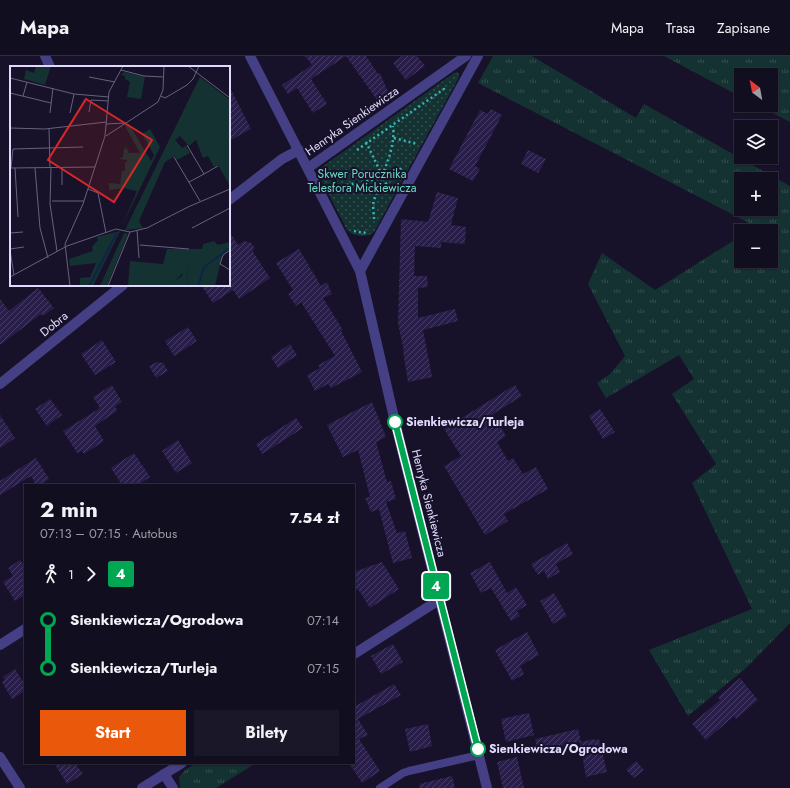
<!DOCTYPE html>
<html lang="pl">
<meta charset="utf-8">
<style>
body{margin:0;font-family:Jost,sans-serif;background:#1a1728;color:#f1f3f6;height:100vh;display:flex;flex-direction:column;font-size:15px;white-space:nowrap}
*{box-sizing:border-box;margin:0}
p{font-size:13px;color:#9c9ca4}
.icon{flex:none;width:22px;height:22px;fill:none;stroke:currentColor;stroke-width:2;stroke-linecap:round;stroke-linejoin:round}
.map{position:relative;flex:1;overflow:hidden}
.drawer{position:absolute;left:24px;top:428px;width:331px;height:280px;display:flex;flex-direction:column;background:#110e1f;border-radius:0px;box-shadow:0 1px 3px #0004,0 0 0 1px #302e3d}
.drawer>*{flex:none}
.badge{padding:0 8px;border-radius:3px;font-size:14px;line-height:26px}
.needle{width:26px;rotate:328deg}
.buttons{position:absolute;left:734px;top:12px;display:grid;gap:8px}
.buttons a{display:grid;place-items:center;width:44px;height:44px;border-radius:0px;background:#110e1f;box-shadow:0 1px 3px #0004,0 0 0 1px #302e3d;font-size:20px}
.map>.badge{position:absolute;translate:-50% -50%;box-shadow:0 0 0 2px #fff}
.legs{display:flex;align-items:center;gap:6px;height:44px;padding:0 16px;font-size:13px}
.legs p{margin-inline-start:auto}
.head{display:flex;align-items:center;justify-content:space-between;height:68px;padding:0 16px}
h1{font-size:22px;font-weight:700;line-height:30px}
.cta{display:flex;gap:8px;margin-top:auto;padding:8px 16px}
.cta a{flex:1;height:46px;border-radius:0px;background:#ea580c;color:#fff;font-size:16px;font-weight:700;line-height:46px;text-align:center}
.cta a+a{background:#1a1728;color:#f1f3f6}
ul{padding:0 16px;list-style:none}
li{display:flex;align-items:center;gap:14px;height:48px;font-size:15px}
li i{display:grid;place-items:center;width:6px;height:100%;margin:0 5px;background:currentColor}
li i::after{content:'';width:10px;height:10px;margin:-5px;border:3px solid;border-radius:50%;background:#110e1f}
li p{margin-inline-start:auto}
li:first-child i{background:linear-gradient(#0000 50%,currentColor 0)}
li:last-child i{background:linear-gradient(currentColor 50%,#0000 0)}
header{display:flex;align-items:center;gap:24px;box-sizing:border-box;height:56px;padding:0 20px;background:#110e1f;border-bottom:1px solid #302e3d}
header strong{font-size:19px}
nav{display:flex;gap:22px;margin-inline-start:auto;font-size:14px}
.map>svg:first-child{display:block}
</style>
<header>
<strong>Mapa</strong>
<nav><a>Mapa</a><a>Trasa</a><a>Zapisane</a></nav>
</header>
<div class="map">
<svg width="790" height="732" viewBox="0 0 790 732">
<defs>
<pattern id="grass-tufts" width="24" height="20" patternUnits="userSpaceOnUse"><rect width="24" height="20" fill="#153232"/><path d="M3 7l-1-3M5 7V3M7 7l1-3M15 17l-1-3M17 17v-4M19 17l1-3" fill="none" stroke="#374f51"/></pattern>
<pattern id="park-dots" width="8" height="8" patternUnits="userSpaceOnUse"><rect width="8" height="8" fill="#153232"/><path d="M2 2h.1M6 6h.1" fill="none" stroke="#374f51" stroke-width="1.8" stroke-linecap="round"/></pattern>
<pattern id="building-hatch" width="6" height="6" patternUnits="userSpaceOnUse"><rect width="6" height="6" fill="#291e49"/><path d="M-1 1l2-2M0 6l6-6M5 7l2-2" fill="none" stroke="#483e64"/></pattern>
</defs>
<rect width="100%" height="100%" fill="#171229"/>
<g fill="url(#grass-tufts)" fill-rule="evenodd">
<path d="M493,0H532L636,62L644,48L790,130V567L746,612L688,660L649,594L752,553L692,427L716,408L672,338L694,323L679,299L606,342L597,327L610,318L625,300L588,228L602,197L655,234L741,180V205H771V175H748L755,170L478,27ZM741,123H771V153H741Z"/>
<path d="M664,0H790V66L757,49H771V19H741V41Z"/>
<path d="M196,707H256L216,732H180L179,721L185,714Z"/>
</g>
<path fill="url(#park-dots)" d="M458,16L459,20L458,23L374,176C367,183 354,180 347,174L321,123L320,115L322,111L454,17Z"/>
<g fill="url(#building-hatch)">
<path d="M305,0H366L378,18L380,17L388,36L377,44L346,0L311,23L327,48L313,57L297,32L288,38L282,29L312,9Z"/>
<path d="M402,0H417L425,10L406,24L393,7Z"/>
<path d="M229,30L251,73L229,85Z"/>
<path d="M491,53L502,59L475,110L480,113L473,125L449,113L480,54L488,58Z"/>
<path d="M528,94L546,103L538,117L521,108Z"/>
<path d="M437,136L458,142L451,169L466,171L465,188L441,186V192L415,190L414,220H427L428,231L418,232V262L455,253L458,265L423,274L432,321L408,326L403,295H404L398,267L401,163L428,166Z"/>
<path d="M229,175L238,189L244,185L251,187L254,191L253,196L270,222L239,243L233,234L213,247L201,229H229Z"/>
<path d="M299,193L321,230L327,226L332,238L323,242L343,274L341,275L362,316L331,332L328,328L315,335L307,319L320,312L318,309L335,300L301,246L296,250L288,238L293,234L276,207Z"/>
<path d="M38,232L54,252L43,260L41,258L0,289V243L9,255Z"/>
<path d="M188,271L197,285L174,300L165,285Z"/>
<path d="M102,284L116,306L95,319L81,298Z"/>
<path d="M290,288L297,299L278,312L271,301Z"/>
<path d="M157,306L163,307L168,315L156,322L149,310Z"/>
<path d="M112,329L122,346L115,350L117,355L95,370L104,385L84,398L82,395L77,397L63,375L100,352L93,341Z"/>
<path d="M515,329L522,340L493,358L506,380L497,386L508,405L513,402L523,418L536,411L548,433L504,458L508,465L485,479L444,410L461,400L444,373Z"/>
<path d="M50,343L62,359L47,370L35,353Z"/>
<path d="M372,346L386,381L376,386L387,426L391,425L396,443L386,446L397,477L405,475L412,502L393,507L379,453L371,456L365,442L370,441L358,394L343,401L327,369Z"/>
<path d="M600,353L615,376L603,383L589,360Z"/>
<path d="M0,359L15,382L0,392Z"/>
<path d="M296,362L303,372L262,398L256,388Z"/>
<path d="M178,384L192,407L176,417L162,395Z"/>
<path d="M134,397L150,421L138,429H122L111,412Z"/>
<path d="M36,402L49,423L40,429H36L31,420L0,439V425Z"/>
<path d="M567,487L573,498L556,508L560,516L548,523L544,515L538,519L531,508Z"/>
<path d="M20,504L25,511V539L15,545L3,526L13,520L8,512Z"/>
<path d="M382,506L399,533L370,552L358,533L354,536V516Z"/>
<path d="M490,506L507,537L516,531L527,549L517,555L520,560L511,565L491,532L481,537L470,517Z"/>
<path d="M554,537L567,560L553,568L540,545Z"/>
<path d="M527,576L539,599L520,610L524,618L512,625L495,594Z"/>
<path d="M393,588L403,606L381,618L371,600Z"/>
<path d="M15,613L25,629V635L12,643L2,626L5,624L3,621Z"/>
<path d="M740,622L758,644L736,663L734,660L706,684L692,668L720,644L718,641Z"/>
<path d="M394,628L401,639L358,663L368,679L359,683L380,715L362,727L349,707H354V651Z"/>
<path d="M529,657L534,679L506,686L501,663Z"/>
<path d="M428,668L432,690L410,696L405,673Z"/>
<path d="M578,673L581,686L594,683V684L599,683L607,716L586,721L580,686L538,695L535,683Z"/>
<path d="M517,701L524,732H503L497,706Z"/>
<path d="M636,705L644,714L634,722L626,714Z"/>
<path d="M54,707H75L83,718L67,728Z"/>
<path d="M452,720L455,732H420L419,728Z"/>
</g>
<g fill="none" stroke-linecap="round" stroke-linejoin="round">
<g stroke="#36b6b5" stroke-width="2.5" stroke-dasharray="2 3" stroke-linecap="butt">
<path d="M394,82L417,88"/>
<path d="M366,86L390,136"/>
<path d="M357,94L444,33L445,35"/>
<path d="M395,122L401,112"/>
<path d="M332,132L382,122"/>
<path d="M374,163C374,157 372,150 374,145C380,119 396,96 393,70"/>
<path d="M354,175L364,177L368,174"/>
</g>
<path stroke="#453f85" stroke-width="8" d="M380,732L403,717L409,715L479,699"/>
<g stroke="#453f85" stroke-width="10">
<path d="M45,0L50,11"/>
<path d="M250,0L360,215L395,366L487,732"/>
<path d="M308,112L466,0"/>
<path d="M229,144L282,103L299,94"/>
<path d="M360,215L478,0"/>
<path d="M0,328L123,229"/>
<path d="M0,589L25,573"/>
<path d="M354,598L439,544"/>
<path d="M0,701L20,732"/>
<path d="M164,718L173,732"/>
<path d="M142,732L182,707"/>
</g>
</g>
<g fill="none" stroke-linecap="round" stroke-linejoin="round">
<defs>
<path id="line-1" d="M395,366L478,693"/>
</defs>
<use href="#line-1" stroke="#fff" stroke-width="9"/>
<use href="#line-1" stroke="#00a651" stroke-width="6"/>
</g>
<g fill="#fff" stroke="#00a651" stroke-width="2">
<circle cx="395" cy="366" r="7"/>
<circle cx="478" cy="693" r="7"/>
</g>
<g text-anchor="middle" stroke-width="4" stroke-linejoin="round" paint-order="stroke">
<g font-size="12" fill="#e0dbfd" stroke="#171229">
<text transform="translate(352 65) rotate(-35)" y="4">Henryka Sienkiewicza</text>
<text transform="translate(54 268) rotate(-39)" y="4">Dobra</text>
<text transform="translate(429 447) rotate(76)" y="4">Henryka Sienkiewicza</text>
</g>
<g font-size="12" fill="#69dbc5" stroke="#171229">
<text x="362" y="122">Skwer Porucznika<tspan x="362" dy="14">Telesfora Mickiewicza</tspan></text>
</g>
<g font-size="12" font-weight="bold" fill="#e0dbfd" stroke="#171229" text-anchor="start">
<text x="406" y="370">Sienkiewicza/Turleja</text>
<text x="489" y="697">Sienkiewicza/Ogrodowa</text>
</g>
</g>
<g transform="translate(10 10)">
<rect width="220" height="220" fill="#171229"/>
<path d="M26,0H41L35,19L14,13L16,4L24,7ZM114,6L135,11L131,33L117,31L120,16L115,13V10L111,9ZM190,11L220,34V120L208,99L204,101L198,90L193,92L186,74L179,80L170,70L165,74L172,82L176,80L180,87L167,94L165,90L155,96L129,155L133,162L115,164ZM119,58L141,95L144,89L132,68L140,63L150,81L111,162L127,125L113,122L99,124V117L110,118L112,105H115V96H117V94L109,93L113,91L114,83L116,81L119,87H130L115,60ZM110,165L83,220H70V212L80,211L86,197L60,200L59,193L83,185L82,181L88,174L87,171ZM114,167L118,168L97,220H90ZM204,175L208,179L220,176V182L208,190H212L205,220H178L176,213L180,199L166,214L163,219L166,220H118L120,195L153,198L157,183H192L193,178Z" fill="#153232"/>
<path d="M180,199L176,213L178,220L163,219V216L172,210L174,200Z" fill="#153232"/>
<path fill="none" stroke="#0f224a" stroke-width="2" d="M79,220L107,167M188,220L194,201L220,182"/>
<path fill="none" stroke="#67627e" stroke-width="1" d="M178,0L220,32M111,4L134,10L153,11M79,11L105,16M0,12L64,28L99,31M0,27L41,37M13,30L17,16M151,30L155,32L177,19L183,13L189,0M79,46L81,34L98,35M40,47L43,22M60,47L64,28M96,58L115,57M0,62L35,63L96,56M39,62L40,102M96,70L148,36L153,24L154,0M177,79L194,108L179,116M164,91L190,135M1,102L3,83L73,81M1,102L85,101M5,102L8,151M25,102L30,162L38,192M41,102L40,138L47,185M194,108L208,100M52,119V102M78,123L88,127L96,167M42,135H74M182,162L220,142M127,164L129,192M0,167L13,166M130,179L179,183M0,183L14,181M0,184L4,209M220,184L213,189L210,198L220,204M0,211L57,180L106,163L120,166L137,162L178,141L220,123M60,220L55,178L73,138L95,70L99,26L113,0M98,220L120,166"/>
<path fill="#d62828" fill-opacity="0.15" stroke="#d62828" stroke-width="2" d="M76,33L142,74L104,136L38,94Z"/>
<rect width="220" height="220" fill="none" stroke="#e0dbfd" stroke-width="2"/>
</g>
</svg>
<div class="buttons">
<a><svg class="needle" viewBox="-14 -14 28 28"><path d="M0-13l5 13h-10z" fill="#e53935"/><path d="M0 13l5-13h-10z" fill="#9c9ca4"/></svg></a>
<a><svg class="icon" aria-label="layers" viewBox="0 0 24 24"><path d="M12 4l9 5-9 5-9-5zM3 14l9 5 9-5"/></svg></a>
<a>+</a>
<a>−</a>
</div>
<b class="badge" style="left:436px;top:530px;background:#00a651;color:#fff">4</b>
<section class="drawer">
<div class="head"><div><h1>2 min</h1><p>07:13 – 07:15 · Autobus</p></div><b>7.54 zł</b></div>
<div class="legs"><svg class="icon" aria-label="walk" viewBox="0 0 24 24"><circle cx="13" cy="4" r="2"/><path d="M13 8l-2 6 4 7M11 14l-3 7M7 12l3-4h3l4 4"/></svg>1<svg class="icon" aria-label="forward" viewBox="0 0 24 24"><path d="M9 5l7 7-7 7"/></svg><b class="badge" style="background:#00a651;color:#fff">4</b></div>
<ul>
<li><i style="color:#00a651"></i><b>Sienkiewicza/Ogrodowa</b><p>07:14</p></li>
<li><i style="color:#00a651"></i><b>Sienkiewicza/Turleja</b><p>07:15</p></li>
</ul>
<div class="cta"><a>Start</a><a>Bilety</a></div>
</section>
</div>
